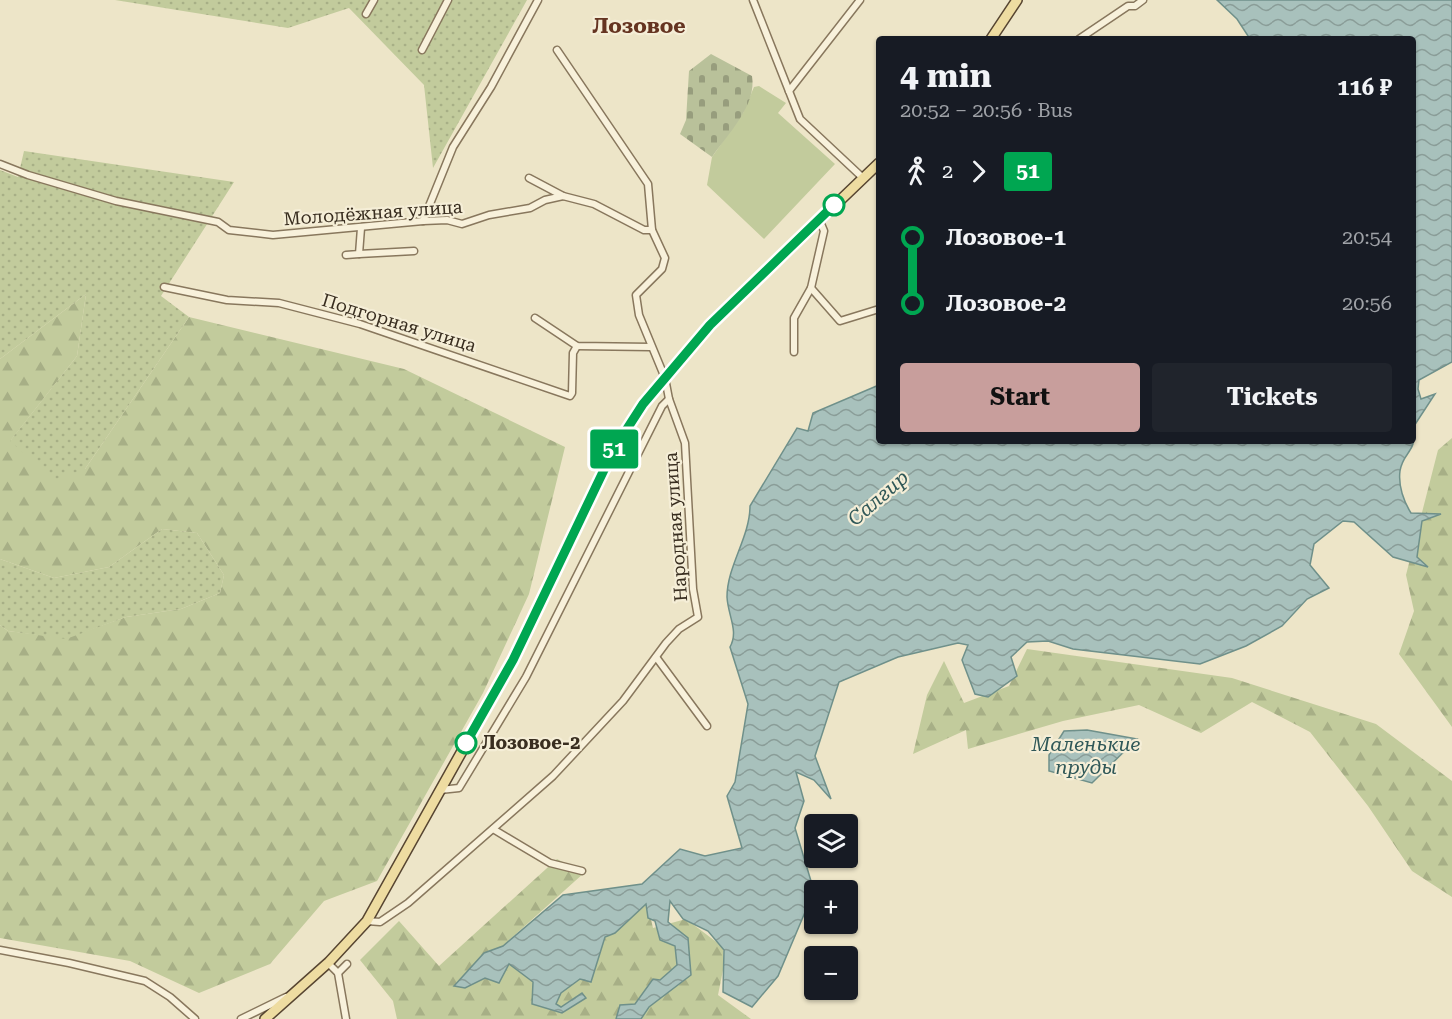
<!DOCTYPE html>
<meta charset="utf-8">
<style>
body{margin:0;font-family:"Roboto Serif",serif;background:#20242c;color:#f1f3f6;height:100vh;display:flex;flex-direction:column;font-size:22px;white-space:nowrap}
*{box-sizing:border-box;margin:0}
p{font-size:20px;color:#9ea1a6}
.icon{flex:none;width:33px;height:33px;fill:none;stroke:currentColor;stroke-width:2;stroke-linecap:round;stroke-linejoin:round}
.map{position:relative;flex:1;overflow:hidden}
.details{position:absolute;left:876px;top:36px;width:540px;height:408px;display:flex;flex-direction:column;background:#171b24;border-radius:6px;box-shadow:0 2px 4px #0004}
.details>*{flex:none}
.badge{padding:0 12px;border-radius:4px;font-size:21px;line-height:39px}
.buttons{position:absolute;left:804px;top:814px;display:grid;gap:12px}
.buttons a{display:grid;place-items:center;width:54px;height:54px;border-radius:6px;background:#171b24;box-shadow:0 2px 4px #0004;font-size:30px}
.map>.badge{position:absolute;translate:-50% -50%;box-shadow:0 0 0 3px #fff}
.legs{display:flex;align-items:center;gap:9px;height:66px;padding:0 24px;font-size:20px}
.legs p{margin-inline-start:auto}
.summary{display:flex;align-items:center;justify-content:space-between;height:102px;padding:0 24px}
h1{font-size:33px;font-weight:700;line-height:45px}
.cta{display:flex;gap:12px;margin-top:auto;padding:12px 24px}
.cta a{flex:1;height:69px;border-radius:6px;background:#c89e9c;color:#111;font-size:24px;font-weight:700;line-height:69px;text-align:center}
.cta a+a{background:#20242c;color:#f1f3f6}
ul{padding:0 24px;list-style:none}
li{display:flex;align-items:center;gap:21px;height:66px;font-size:22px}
li i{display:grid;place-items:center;width:9px;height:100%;margin:0 8px;background:currentColor}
li i::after{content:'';width:15px;height:15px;margin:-8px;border:4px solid;border-radius:50%;background:#171b24}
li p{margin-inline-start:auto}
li:first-child i{background:linear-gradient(#0000 50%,currentColor 0)}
li:last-child i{background:linear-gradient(currentColor 50%,#0000 0)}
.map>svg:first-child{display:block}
</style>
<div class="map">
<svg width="1452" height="1019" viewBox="0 0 1452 1019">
<defs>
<pattern id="forest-firs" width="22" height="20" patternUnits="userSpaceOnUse" patternTransform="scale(1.5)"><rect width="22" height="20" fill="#c2cb9c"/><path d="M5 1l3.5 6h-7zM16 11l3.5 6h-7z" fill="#a7af86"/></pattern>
<pattern id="cemetery-stones" width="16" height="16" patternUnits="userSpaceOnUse" patternTransform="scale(1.5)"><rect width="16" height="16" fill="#b9c19a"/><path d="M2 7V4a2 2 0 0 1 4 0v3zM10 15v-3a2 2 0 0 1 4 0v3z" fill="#979d7d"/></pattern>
<pattern id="garden-dots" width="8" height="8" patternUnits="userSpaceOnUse" patternTransform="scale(1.5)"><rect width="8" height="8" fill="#c2cb9c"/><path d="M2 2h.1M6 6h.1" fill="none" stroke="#a7af86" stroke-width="1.8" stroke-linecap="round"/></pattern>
<pattern id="water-waves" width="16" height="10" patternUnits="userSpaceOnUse" patternTransform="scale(1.5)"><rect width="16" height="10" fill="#a8c1bc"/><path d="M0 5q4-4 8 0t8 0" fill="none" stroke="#8a9d98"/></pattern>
</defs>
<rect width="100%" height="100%" fill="#ede5c8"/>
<path fill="#c2cb9c" d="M759,86L786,103L778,113L835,164L764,239L707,185L712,157L743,113L754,87Z"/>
<g fill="url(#forest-firs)">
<path d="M86,294L77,356L11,440L85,469L189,317L404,369L565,447L529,594L483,693L377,881L324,901L270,964L199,993L130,961L0,938V625L8,631L66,638L126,617L181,609L220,593L224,575L197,533L162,529L109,567L54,578L0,559V359Z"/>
<path d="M1452,438V727L1399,654L1414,611L1406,575L1438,450Z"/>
<path d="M1027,649L1232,678L1376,724L1452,781V897L1412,871L1368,806L1310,732L1252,702L1201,733L1139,705L1063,721L968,749L966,730L913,754L927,695L944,661L964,703L1009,686Z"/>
<path d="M557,859L584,873L508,941L541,970L646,898L653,928L686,919L723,947V970L718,995L751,1019H397L393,1001L360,960L399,921L439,966Z"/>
</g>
<path fill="url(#cemetery-stones)" d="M711,54L752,76C757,105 728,134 712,157L680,134L686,120L689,71Z"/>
<g fill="url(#garden-dots)">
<path d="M115,0H527L433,168L424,85L349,8L288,28Z"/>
<path d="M24,151L234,182L161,296L189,317L85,469L54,480L10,441L77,356L86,294L0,359V170L18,177Z"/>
<path d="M162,529L197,533L224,575L220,593L181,609L126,617L66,639L8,631L0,625V559L54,578L109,567Z"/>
</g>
<g fill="url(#water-waves)" stroke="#6f908a" stroke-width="1.5">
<path d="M1217,0H1452V362L1419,380L1418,389L1421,399L1435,394L1414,426C1417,454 1403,451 1400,471C1398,486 1404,502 1411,513L1441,514L1422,521L1417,557L1428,567L1393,557L1354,522L1343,521L1314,544L1310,565L1329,588L1307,599L1282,626L1246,646L1200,664L1073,649L1048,641L1027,642L1011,657L1017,676L988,697L975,694L962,660L968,645L958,643L898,657L839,682L815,756L831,799L814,780L796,772L804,801L795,828L814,891L778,976L752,1007L723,992L724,950L708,931L683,919L670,901L668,922L688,938L691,975L649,1007L641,1019H616L620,1005L635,1004L653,979L660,980L677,965L675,946L660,940L655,921L648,918L646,904L615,933L605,937L591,982L580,979L561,993L556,1004L561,1007L582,993L586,998L562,1013L532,1004L533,982L509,964L499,983L485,978L465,988L454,986L484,953L503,946L563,895L642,884L680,849L705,856L742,848L727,796L735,782L748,704L730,647C739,631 728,616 727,597C727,566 750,537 750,506L797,428L808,431L813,413L879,385V441H1413V39H1250L1237,19Z"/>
<path d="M1087,730L1137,739L1092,783L1049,771V755L1064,731Z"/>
</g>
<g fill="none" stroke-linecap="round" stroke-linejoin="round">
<defs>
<g id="street">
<path d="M753,0L800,119L863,178"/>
<path d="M366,14L374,0"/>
<path d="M1079,39L1128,6H1135L1143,0"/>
<path d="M422,50L448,0"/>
<path d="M789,91L860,0"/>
<path d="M0,164L28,175L116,201L218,222L229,230L273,235L423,221L447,220L462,224L489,215L530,208L545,200L563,196L594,204L644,230H652"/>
<path d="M529,178L563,196"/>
<path d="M819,219L824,231L811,288L840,321L879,309"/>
<path d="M423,221L453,147L491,87L538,0"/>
<path d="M359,254L414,251"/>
<path d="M346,255L359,254L361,228"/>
<path d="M164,287L227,300L279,303L360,324L570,396L572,393L573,353L577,346"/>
<path d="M535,318L577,346L651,347"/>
<path d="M794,352V318L811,288"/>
<path d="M656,657L707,726"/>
<path d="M440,790L459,788L526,677L662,406L669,399"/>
<path d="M493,829L550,863L582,871"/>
<path d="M367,921L380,922L408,903L553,776L623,701L666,643L679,629L698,617L693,589L685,443L669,399L665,378L639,315L636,295L662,269L665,258L652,230L648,184L557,50"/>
<path d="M0,950L69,963L145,981L170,997L195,1019"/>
<path d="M328,963L338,973L346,1019"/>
<path d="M338,973L347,964"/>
<path d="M241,1019L286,997"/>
</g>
<g id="primary">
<path d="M991,39L1017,0"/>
<path d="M265,1019L329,962L367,921L513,660L614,449L643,404L710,325L879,163"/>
</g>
</defs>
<use href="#street" stroke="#88775d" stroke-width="9"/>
<use href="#primary" stroke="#574531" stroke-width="12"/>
<use href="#street" stroke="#f8f1db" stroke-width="6"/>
<use href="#primary" stroke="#eedca1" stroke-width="9"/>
</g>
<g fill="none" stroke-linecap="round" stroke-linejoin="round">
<defs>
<path id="line-1" d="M466,743L513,660L614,449L643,404L710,325L834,205"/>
</defs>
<use href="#line-1" stroke="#fff" stroke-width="14"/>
<use href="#line-1" stroke="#00a651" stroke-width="9"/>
</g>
<g fill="#fff" stroke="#00a651" stroke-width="3">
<circle cx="834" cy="205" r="10"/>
<circle cx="466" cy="743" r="10"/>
</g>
<g text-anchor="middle" stroke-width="4.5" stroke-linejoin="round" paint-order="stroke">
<g font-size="18" fill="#392e20" stroke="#f5eed7">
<text transform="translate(373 213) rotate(-4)" y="6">Молодёжная улица</text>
<text transform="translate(399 323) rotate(17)" y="6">Подгорная улица</text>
<text transform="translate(676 527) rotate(-94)" y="6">Народная улица</text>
</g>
<g font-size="18" font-weight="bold" fill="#392e20" stroke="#f5eed7" text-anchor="start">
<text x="482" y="749">Лозовое-2</text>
</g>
<g font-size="20" font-style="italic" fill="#305858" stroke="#f5eed7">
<text transform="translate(878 498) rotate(-41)" y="7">Салгир</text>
<text x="1086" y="751">Маленькие<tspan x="1086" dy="23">пруды</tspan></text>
</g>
<g font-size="21" font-weight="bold" fill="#653421" stroke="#f5eed7">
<text x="639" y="33">Лозовое</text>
</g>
</g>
</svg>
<div class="buttons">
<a><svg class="icon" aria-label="layers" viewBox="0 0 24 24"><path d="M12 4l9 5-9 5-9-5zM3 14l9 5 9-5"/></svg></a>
<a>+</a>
<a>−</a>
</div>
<b class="badge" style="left:614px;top:449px;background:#00a651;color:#fff">51</b>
<section class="details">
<div class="summary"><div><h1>4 min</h1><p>20:52 – 20:56 · Bus</p></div><b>116 ₽</b></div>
<div class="legs"><svg class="icon" aria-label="walk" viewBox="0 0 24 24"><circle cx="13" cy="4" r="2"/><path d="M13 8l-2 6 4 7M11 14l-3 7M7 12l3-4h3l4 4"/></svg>2<svg class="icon" aria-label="forward" viewBox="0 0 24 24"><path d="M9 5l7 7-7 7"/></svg><b class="badge" style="background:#00a651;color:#fff">51</b></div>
<ul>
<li><i style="color:#00a651"></i><b>Лозовое-1</b><p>20:54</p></li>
<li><i style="color:#00a651"></i><b>Лозовое-2</b><p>20:56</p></li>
</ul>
<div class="cta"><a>Start</a><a>Tickets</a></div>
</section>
</div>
